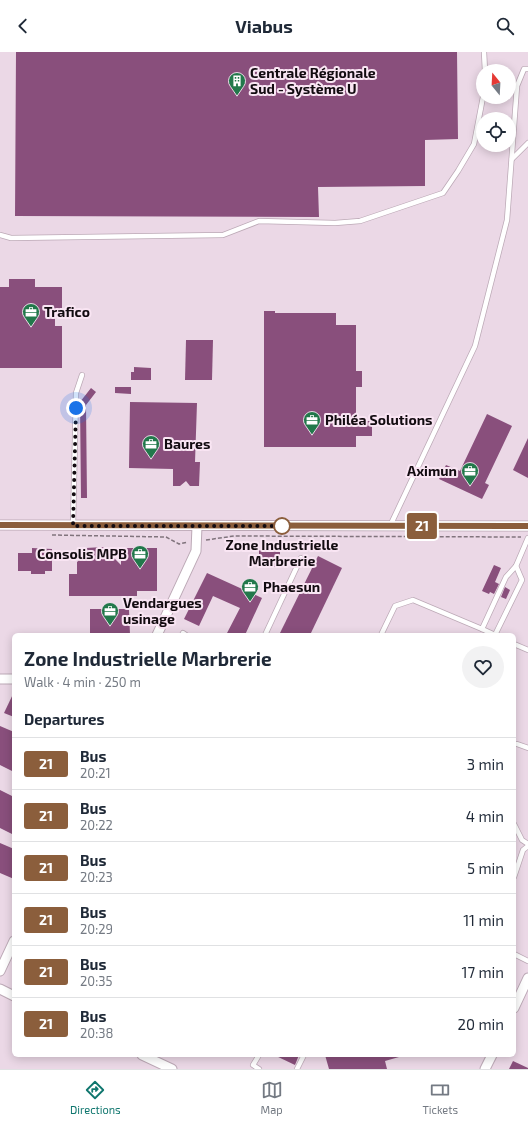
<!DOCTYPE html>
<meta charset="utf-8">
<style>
body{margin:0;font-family:"Exo 2",sans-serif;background:#f2f2f3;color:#1f2937;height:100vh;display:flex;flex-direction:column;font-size:15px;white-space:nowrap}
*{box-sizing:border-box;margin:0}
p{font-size:13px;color:#747a83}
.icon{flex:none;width:22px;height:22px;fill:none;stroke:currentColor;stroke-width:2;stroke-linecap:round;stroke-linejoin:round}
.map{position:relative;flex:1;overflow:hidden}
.details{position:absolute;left:12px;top:581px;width:504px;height:424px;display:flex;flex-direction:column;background:#fff;border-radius:6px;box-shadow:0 2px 10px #0003}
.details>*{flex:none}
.badge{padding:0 8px;border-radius:3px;font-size:14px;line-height:26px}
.needle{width:26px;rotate:342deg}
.controls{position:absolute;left:476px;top:12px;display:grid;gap:8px}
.controls a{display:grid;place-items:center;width:40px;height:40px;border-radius:50%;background:#fff;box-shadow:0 2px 10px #0003;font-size:20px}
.you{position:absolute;width:20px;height:20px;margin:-10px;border:3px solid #fff;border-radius:50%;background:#1a73e8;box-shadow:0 0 0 6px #1a73e833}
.map>.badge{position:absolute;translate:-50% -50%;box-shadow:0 0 0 2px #fff}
h2{padding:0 12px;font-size:15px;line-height:36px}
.round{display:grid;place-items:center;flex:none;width:42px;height:42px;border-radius:21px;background:#f2f2f3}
.overview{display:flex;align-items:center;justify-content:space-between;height:68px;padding:0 12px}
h1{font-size:19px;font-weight:700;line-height:30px}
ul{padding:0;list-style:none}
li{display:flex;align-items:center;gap:12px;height:52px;padding:0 12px;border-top:1px solid #e0e1e3}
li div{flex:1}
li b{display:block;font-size:15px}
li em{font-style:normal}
li .badge{min-width:44px;font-weight:700;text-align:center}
header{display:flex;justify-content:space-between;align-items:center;height:52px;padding:0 12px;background:#fff;font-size:18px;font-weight:700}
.tabs{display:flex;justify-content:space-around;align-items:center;height:56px;border-top:1px solid #e0e1e3;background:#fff;font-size:11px;color:#747a83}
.tabs a{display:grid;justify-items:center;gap:2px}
.tabs .on{color:#0f766e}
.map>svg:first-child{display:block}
</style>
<header><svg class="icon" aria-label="back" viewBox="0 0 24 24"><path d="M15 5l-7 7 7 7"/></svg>Viabus<svg class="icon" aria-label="search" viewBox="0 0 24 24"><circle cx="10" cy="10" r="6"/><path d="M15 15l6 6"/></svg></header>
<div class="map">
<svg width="528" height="1017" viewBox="0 0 528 1017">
<rect width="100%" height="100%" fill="#ebd8e6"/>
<g fill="#894f7c">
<path d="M16,0H457L458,87L425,88V134L318,135L319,165L15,164Z"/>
<path d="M9,227H35V235H62V264H55V274H62V316H0V235H9Z"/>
<path d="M264,259H275V261H336V273H356V319H362V335H356V369H372V384H356V395H264Z"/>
<path d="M186,288H213L212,328H185Z"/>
<path d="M134,315L151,316V328H131V320H134Z"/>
<path d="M115,335H131V342L115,341Z"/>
<path d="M91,336L96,340L86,353L87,446H81L80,350Z"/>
<path d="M130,350L197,351L195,410H200L199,434H190L186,429L180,434H173V417L129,416Z"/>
<path d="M487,362L512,374L485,431L489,433L482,447L439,427L446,413L460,419Z"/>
<path d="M528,386V426L513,418Z"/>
<path d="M103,495L121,513V496H157V539H137V544H69V522H77V510L84,504V497L86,496Z"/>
<path d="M32,496L52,497V519H45V522H31V519H18V501H32Z"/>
<path d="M259,498L280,500V515H270L269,510L259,511Z"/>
<path d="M318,504L342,516L310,583H279Z"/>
<path d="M494,513L501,516L495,530L499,532L494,542L490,540L489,542L482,539Z"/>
<path d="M207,521L262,546L245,583H226L240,556L213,544L199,574L184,567Z"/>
<path d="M505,535L510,538L506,547L501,545Z"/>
<path d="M90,557H129L130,583H90Z"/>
<path d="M14,640V665L4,661Z"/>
<path d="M0,674L14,680V720L0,713Z"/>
<path d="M0,738L14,745V783L0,776Z"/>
<path d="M0,791L14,797V827L0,821Z"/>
<path d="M274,1003H299L295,1013Z"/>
<path d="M325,1003H399V1005L385,1009L387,1017H329Z"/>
<path d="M513,1009L528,1016V1017H509Z"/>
</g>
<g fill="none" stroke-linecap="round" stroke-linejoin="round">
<defs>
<g id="lane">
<path d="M484,0L485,19"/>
<path d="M512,107L528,91"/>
<path d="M0,183L11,186L223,183L259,169L335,171L360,169L443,141L458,119L474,92L483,45"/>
<path d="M73,474L76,341L82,323"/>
<path d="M390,474L475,294L507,168L517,34L524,17H528"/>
<path d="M482,577L495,583"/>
<path d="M182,583L183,581L186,583"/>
<path d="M265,583L301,506"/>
<path d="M381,583L395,554L413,548L482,577L506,525L516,514L528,486"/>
<path d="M495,583L522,528L516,514"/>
<path d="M514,592L528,598"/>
<path d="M517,692L528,696"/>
<path d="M514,772L522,788L528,792"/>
<path d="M514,825L523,798L528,794"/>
<path d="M514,902L528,909"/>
<path d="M259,1017L253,1013L259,1003"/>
<path d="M297,1017L304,1003"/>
</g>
<g id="street">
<path d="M0,473L528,474"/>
<path d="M157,583L196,499L197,474"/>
<path d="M0,627H14"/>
<path d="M0,919L14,889"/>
<path d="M0,937L14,944"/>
<path d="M514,956L528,926"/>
<path d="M142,1003L172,1017"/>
<path d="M485,1017L492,1003"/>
</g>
</defs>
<use href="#lane" stroke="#bca9b6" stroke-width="6"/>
<use href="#street" stroke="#bca9b6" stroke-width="11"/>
<g stroke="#81747d" stroke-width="1.5" stroke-dasharray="4 2" stroke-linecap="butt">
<path d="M52,483L166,485L179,492L188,490"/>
<path d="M206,488L234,484L521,485"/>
</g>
<use href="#lane" stroke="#fff" stroke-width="4.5"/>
<use href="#street" stroke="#fff" stroke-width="9"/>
</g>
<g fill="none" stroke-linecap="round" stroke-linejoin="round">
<defs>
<path id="line" d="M0,473L528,474"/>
</defs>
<use href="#line" stroke="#fff" stroke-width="9"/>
<use href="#line" stroke="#8b5e3c" stroke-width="6"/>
<path stroke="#120b10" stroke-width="4" stroke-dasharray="0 7.2" d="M76,356L73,474H282"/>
</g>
<defs>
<symbol id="building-pin" viewBox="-11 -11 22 30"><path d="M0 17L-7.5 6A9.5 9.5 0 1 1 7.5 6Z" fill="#22784b" stroke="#f9e5f3"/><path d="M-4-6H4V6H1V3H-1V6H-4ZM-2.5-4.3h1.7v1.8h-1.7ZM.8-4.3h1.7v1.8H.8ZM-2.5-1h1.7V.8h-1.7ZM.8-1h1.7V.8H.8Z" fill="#fff"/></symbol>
<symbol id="office-pin" viewBox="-11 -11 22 30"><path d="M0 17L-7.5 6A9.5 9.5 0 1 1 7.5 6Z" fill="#22784b" stroke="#f9e5f3"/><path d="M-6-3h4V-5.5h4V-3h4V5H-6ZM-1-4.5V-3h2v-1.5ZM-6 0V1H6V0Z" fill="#fff"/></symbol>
</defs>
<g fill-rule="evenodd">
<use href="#building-pin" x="227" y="19" width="20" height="27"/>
<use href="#office-pin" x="21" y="250" width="20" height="27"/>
<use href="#office-pin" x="302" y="358" width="20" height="27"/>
<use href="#office-pin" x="141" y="382" width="20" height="27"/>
<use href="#office-pin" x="460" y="409" width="20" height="27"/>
<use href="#office-pin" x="130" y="492" width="20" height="27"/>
<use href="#office-pin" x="240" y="525" width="20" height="27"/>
<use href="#office-pin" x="100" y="549" width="20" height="27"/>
</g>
<circle fill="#fff" stroke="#8b5e3c" stroke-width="2" cx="282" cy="474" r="8"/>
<g text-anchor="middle" stroke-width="4" stroke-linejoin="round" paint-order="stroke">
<g font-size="14" font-weight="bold" fill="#120b10" stroke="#f9e5f3" text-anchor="start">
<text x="250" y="26">Centrale Régionale<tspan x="250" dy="16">Sud - Système U</tspan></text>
<text x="44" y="265">Trafico</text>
<text x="325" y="373">Philéa Solutions</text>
<text x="164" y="397">Baures</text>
<text x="457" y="424" text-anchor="end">Aximun</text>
<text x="127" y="507" text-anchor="end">Consolis MPB</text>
<text x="263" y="540">Phaesun</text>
<text x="123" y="556">Vendargues<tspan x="123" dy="16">usinage</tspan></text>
</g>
<g font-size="14" font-weight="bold" fill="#120b10" stroke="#f9e5f3">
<text x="282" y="498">Zone Industrielle<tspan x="282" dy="16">Marbrerie</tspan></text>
</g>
</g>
</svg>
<div class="controls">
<a><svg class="needle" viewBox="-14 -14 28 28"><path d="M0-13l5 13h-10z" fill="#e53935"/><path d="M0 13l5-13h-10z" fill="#747a83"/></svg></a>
<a><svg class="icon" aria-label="locate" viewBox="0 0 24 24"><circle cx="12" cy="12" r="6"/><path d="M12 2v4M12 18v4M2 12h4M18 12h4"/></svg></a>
</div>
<div class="you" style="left:76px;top:356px"></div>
<b class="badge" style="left:422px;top:474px;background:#8b5e3c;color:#fff">21</b>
<section class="details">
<div class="overview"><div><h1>Zone Industrielle Marbrerie</h1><p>Walk · 4 min · 250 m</p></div><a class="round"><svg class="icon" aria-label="heart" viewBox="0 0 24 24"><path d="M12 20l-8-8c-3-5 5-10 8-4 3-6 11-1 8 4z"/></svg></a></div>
<h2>Departures</h2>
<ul>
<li><span class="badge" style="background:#8b5e3c;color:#fff">21</span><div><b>Bus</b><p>20:21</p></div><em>3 min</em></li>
<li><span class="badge" style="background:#8b5e3c;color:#fff">21</span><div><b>Bus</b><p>20:22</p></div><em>4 min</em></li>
<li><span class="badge" style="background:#8b5e3c;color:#fff">21</span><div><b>Bus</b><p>20:23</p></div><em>5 min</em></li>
<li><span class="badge" style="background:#8b5e3c;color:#fff">21</span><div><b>Bus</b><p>20:29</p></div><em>11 min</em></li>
<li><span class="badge" style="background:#8b5e3c;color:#fff">21</span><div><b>Bus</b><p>20:35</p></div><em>17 min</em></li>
<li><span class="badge" style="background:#8b5e3c;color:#fff">21</span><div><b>Bus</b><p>20:38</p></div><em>20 min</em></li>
</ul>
</section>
</div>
<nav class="tabs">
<a class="on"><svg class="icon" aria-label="directions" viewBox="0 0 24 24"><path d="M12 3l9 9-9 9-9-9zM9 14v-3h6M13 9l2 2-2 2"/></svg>Directions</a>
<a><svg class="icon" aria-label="map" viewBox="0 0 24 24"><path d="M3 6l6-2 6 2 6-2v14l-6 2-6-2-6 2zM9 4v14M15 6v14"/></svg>Map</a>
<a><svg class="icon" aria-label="tickets" viewBox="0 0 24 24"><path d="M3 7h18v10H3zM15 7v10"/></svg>Tickets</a>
</nav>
